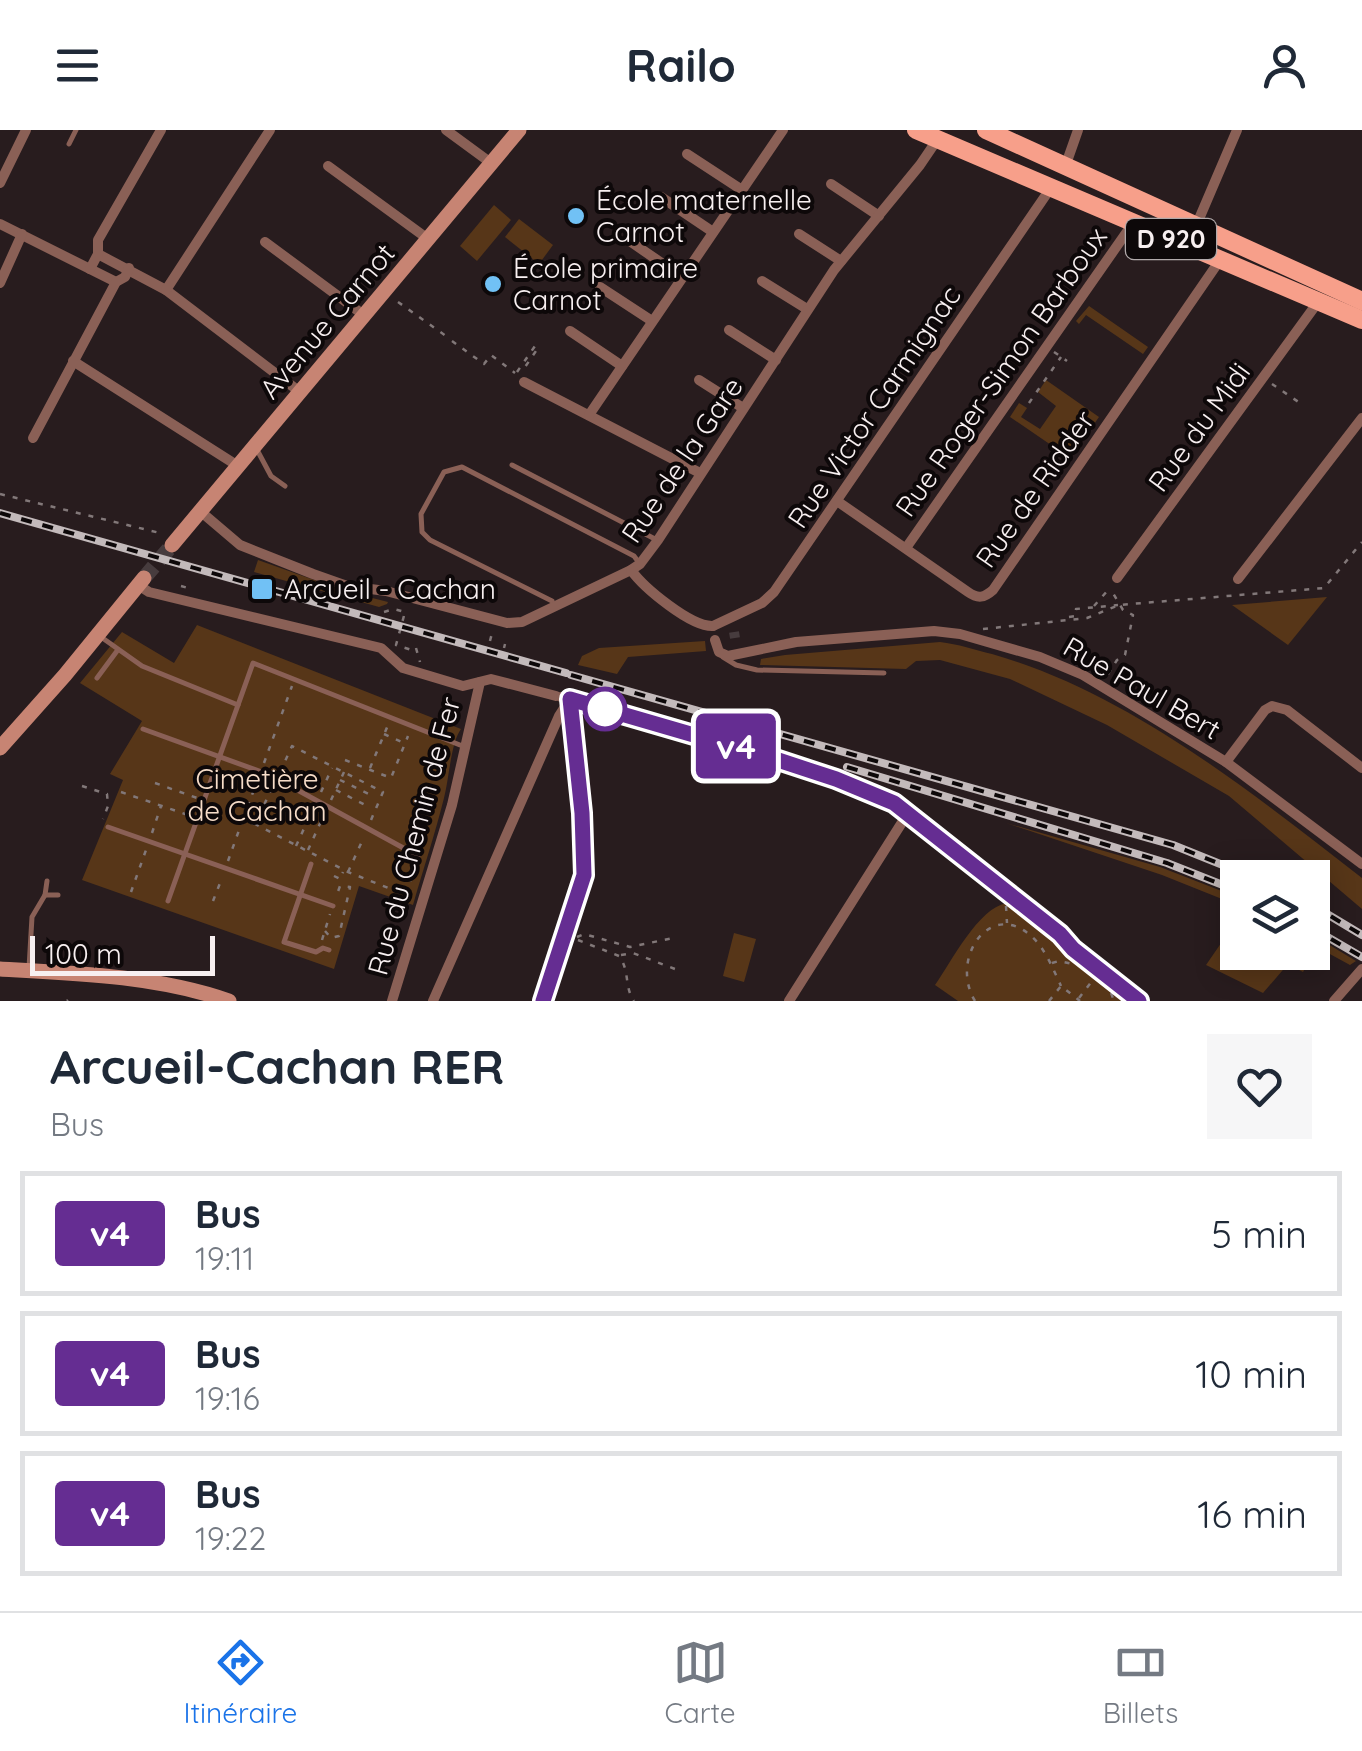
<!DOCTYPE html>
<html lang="fr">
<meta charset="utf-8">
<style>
body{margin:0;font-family:Quicksand,sans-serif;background:#f6f6f7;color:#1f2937;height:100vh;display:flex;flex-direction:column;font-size:38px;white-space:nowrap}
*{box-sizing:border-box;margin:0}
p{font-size:32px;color:#747a83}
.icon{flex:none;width:55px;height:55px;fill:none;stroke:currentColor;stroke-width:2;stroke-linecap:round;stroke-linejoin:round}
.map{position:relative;height:871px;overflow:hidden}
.drawer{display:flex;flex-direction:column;background:#fff;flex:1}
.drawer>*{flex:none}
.badge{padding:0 20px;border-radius:8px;font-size:35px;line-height:65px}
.fabs{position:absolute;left:1220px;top:730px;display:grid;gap:20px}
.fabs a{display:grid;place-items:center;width:110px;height:110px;border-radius:0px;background:#fff;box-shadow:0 5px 25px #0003;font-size:50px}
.scale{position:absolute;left:30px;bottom:25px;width:185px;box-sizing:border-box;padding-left:10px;border:5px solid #f7eff0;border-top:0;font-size:28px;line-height:35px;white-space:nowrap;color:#f7eff0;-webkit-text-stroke:8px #0d0809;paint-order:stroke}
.map>.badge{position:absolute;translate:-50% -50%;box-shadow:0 0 0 5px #fff}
.round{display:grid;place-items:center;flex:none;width:105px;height:105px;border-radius:0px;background:#f6f6f7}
.head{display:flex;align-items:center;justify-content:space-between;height:170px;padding:0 50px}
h1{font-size:48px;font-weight:800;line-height:75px}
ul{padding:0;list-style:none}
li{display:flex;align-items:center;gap:30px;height:125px;margin:0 20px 15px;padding:0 30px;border:5px solid #e0e1e3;border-radius:0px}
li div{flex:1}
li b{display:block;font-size:38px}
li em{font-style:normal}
li .badge{min-width:110px;font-weight:700;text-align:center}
header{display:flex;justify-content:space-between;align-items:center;height:130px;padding:0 50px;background:#fff;font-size:45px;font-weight:800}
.dock{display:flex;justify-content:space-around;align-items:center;height:140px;border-top:2px solid #e0e1e3;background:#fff;font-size:28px;color:#747a83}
.dock a{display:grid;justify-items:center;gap:5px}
.dock .active{color:#1a73e8}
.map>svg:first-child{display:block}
</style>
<header><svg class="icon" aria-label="menu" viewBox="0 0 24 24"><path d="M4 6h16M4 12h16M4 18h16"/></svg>Railo<svg class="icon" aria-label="person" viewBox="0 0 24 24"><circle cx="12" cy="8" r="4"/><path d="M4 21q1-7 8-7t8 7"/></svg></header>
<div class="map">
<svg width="1362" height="871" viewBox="0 0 1362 871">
<rect width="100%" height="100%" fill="#281c1e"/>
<g fill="#573618">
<path d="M494,75L511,90L477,131L460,116Z"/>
<path d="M519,89L553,115L539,134L505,107Z"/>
<path d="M1089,176L1148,217L1143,224L1086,185L1079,194L1076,191Z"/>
<path d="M1046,250L1099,287L1070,328L1010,287L1019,273L1027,278L1021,287L1040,299L1056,276L1038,262Z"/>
<path d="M258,430L345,461L388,472L387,474L379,477L254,442Z"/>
<path d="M1327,467L1288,515L1232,475Z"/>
<path d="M197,495L461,599C451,612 449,649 444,668C435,704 423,740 413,775L359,756L334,839L82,750L123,650L110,644L142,591L80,553L122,502L174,533Z"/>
<path d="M705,511L706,521L628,527L617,544L578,535L582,526L599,518Z"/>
<path d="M940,512C958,514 975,520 992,524C1129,563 1251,662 1362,748V779L1229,666L1107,595L1010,549L940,530L916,531L906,539L760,535L761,529L785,525Z"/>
<path d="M1006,693L1160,737L1237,767V775L1162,745Z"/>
<path d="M1007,773L1130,871H958L935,855C952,831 978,778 1007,773Z"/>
<path d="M1237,790L1238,822H1312L1313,805L1356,831L1350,835L1317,817L1303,842L1288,834L1263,863L1206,835Z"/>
<path d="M734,803L756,809L744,852L723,846Z"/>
</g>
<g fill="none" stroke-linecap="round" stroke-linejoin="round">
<path stroke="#473c3e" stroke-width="10" stroke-dasharray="10 5" stroke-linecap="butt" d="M734,502L735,508"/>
<path stroke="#473c3e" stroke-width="15" stroke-dasharray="15 8" stroke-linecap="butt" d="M144,448L172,415"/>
<g stroke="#827879" stroke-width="2.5" stroke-dasharray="5 8" stroke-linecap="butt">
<path d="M398,172L446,206"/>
<path d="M452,211L484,234L491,225L515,243"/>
<path d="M1054,222L1067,231"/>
<path d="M517,242L535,216L538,218L523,240"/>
<path d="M1272,254L1300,273"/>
<path d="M1029,273L1061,227"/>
<path d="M0,364L164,404"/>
<path d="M181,456L188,458"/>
<path d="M1094,476L1108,460"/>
<path d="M384,482L394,479L405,482L396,515L415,521"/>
<path d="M1069,487L1076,486V479L1118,475"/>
<path d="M983,499L1087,488L1119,475L1324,458L1362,412"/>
<path d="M490,511L493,499"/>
<path d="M416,518L420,532"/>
<path d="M504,518L505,514"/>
<path d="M1108,544L1117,530L1125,525L1133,485L1123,480L1110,458"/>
<path d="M384,604L404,613"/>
<path d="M345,630L391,648L408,606"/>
<path d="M264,633L292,556"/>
<path d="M370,638L388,595"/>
<path d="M280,642L292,616L383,662L371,690"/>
<path d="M340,650L373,666"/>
<path d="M155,653L197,668"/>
<path d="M82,656L107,664L108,676L103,689"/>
<path d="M272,658L255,694L348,742L406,765L415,735"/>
<path d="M336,660L369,677"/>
<path d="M121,662L191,686"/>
<path d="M321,662L332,638"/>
<path d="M331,670L344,642"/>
<path d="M243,689L258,649"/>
<path d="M152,703L161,676"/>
<path d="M296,716L313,679"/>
<path d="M308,720L323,687"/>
<path d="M228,731L243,689L254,694"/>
<path d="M348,742L364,707"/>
<path d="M334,746L340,749L343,742"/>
<path d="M131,762L146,720"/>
<path d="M213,771L222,748"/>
<path d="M1006,776L1007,793"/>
<path d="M325,801L331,808L339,806L350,757L340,756L336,767"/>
<path d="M577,807L584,804L630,817L673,808"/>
<path d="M322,810L330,784"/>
<path d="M578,810L619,826C630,840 624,857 634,871"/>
<path d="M621,825L633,823L675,839"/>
<path d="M1052,833L1059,831L1073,834"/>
<path d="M1111,863L1114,871"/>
<path d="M1079,868L1092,851"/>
<path d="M67,871L68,870"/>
<path d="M975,871C948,827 994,762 1038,813C1048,826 1054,841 1061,856"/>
<path d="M1049,871L1061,856L1080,871"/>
</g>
<g stroke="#8a6056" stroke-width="5">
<path d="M69,14L76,0"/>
<path d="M256,318L271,346L285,356"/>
<path d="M512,335L655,409"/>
<path d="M552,471L430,410L422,402L421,384L444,342L462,337L634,426L640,434"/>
<path d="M101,507L142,536L238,575"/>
<path d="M723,527L736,535L757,540L884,543"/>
<path d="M97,548L117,521"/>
<path d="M143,599L270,645L418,726"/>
<path d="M108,697L333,776"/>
<path d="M311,734L284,812L316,822L323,818L329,820"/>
<path d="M45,765H58"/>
<path d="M168,771L253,533L465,617"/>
<path d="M29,838L32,787L45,765L47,751"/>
</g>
<g stroke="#8a6056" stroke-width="10">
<path d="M446,0L491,33"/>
<path d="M687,24L742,60"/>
<path d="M328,36L428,109"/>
<path d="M1065,37L1078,0"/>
<path d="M0,53L26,0"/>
<path d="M831,54L879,86"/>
<path d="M661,67L713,102"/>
<path d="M0,94L116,152"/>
<path d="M1196,96L1237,0"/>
<path d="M799,104L841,131"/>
<path d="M265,112L365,186"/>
<path d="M631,112L682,147"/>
<path d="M98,124L166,160L300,262"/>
<path d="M90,139L98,124V110L161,0"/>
<path d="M762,151L807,179"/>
<path d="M0,153L22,104"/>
<path d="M600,157L652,191"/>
<path d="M166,160L270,0"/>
<path d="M729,200L776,230"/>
<path d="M570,201L622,236"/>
<path d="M73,231L238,336"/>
<path d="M699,250L743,278"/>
<path d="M524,252L700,343"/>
<path d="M589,285L783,0"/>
<path d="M33,308L116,152L125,147L129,138"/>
<path d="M837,371L968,462C978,469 984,468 993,460L1220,130"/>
<path d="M200,381L240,415L313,444L347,456L386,461L507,493L522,492L631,440L640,434L658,410L834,140L920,35L937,10"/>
<path d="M906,418L1133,93"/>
<path d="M631,440C644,458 691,497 713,496"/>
<path d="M1117,448L1318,172"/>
<path d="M1238,449L1362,288"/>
<path d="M138,455L149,462L381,518L403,538L463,556L491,549L556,566"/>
<path d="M713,496L762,473L774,462L1050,59"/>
<path d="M715,510L719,522L728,526L796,512L934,501L960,504L1040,527L1083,545L1226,632L1362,734"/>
<path d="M561,567L766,625L836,649L894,673L1060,804L1073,819L1139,871"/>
<path d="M1226,632L1265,580L1272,576L1287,580L1362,638"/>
<path d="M392,871L452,675L480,552"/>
<path d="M433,871L559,586L570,569"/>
<path d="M543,871L581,760L585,739L570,569"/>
<path d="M789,871L908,683"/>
<path d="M1334,871L1362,839"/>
</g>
<g stroke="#c78473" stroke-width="15">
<path d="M172,415L519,0"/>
<path d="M0,618L65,545L144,448"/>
<path d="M0,839C75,843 158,846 229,871"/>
</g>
<g stroke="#f79f8a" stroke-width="18">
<path d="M916,0L1362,190"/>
<path d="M986,0L1362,171"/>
</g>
<defs>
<g id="rail">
<path d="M0,383L566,543"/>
<path d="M571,545L1173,715L1255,748"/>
<path d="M847,637L1167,733L1238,761"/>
<path d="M1312,775L1362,805"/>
<path d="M1312,798L1362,827"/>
</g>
</defs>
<use href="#rail" stroke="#c3babb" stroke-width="8"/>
<use href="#rail" stroke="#0d0809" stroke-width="4" stroke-dasharray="11" stroke-linecap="butt"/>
</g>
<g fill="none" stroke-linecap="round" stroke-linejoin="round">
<defs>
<path id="line" d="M543,871L584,745L582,683L570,569L766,626L836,649L894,673L1060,804L1073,819L1139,871"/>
</defs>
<use href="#line" stroke="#fff" stroke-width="22"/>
<use href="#line" stroke="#652d92" stroke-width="15"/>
</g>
<g fill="#71c1f5" stroke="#0d0809" stroke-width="4">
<circle cx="576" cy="86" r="10"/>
<circle cx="493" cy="154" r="10"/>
<rect x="250" y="447" width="24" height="24" rx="5"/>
</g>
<circle fill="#fff" stroke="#652d92" stroke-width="5" cx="605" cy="579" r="20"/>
<g text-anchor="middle" stroke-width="8" stroke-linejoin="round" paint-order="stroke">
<rect fill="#0d0809" stroke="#b1aaab" stroke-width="2.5" x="1126" y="89" width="90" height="40" rx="8"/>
<g font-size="25" font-weight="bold" fill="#f7eff0">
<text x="1171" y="118">D 920</text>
</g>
<g font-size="28" fill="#f7eff0" stroke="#0d0809" text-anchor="start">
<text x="596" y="80">École maternelle<tspan x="596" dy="32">Carnot</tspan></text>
<text x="513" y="148">École primaire<tspan x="513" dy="32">Carnot</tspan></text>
<text x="284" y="469">Arcueil - Cachan</text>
</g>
<g font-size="28" fill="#f7eff0" stroke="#0d0809">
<text transform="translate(327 191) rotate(-50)" y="10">Avenue Carnot</text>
<text transform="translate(1001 242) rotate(-55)" y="10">Rue Roger-Simon Barboux</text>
<text transform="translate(874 277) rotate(-56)" y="10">Rue Victor Carmignac</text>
<text transform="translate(1199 297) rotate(-54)" y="10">Rue du Midi</text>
<text transform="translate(682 330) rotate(-56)" y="10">Rue de la Gare</text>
<text transform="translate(1035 359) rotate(-55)" y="10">Rue de Ridder</text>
<text transform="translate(1142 558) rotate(30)" y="10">Rue Paul Bert</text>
<text transform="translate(414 706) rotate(-75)" y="10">Rue du Chemin de Fer</text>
</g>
<g font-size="28" fill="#f7ddc9" stroke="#0d0809">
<text x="257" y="659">Cimetière<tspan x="257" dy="32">de Cachan</tspan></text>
</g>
</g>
</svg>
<div class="fabs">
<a><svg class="icon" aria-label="layers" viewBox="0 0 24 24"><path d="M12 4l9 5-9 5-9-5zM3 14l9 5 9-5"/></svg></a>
</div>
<div class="scale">100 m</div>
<b class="badge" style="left:736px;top:616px;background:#652d92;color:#fff">v4</b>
</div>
<section class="drawer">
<div class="head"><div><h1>Arcueil-Cachan RER</h1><p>Bus</p></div><a class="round"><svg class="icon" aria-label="heart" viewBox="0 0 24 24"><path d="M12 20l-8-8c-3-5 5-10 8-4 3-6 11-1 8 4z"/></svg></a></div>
<ul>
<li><span class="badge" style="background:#652d92;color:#fff">v4</span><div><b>Bus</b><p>19:11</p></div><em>5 min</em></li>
<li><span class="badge" style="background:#652d92;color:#fff">v4</span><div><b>Bus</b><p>19:16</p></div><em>10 min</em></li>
<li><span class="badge" style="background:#652d92;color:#fff">v4</span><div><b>Bus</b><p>19:22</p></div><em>16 min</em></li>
</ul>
</section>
<nav class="dock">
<a class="active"><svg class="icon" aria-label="directions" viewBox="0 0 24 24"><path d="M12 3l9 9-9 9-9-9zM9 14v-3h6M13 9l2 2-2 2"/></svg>Itinéraire</a>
<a><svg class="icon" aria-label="map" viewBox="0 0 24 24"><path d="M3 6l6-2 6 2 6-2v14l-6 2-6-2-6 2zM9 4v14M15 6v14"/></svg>Carte</a>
<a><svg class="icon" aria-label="tickets" viewBox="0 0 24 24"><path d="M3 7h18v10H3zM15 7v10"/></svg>Billets</a>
</nav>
